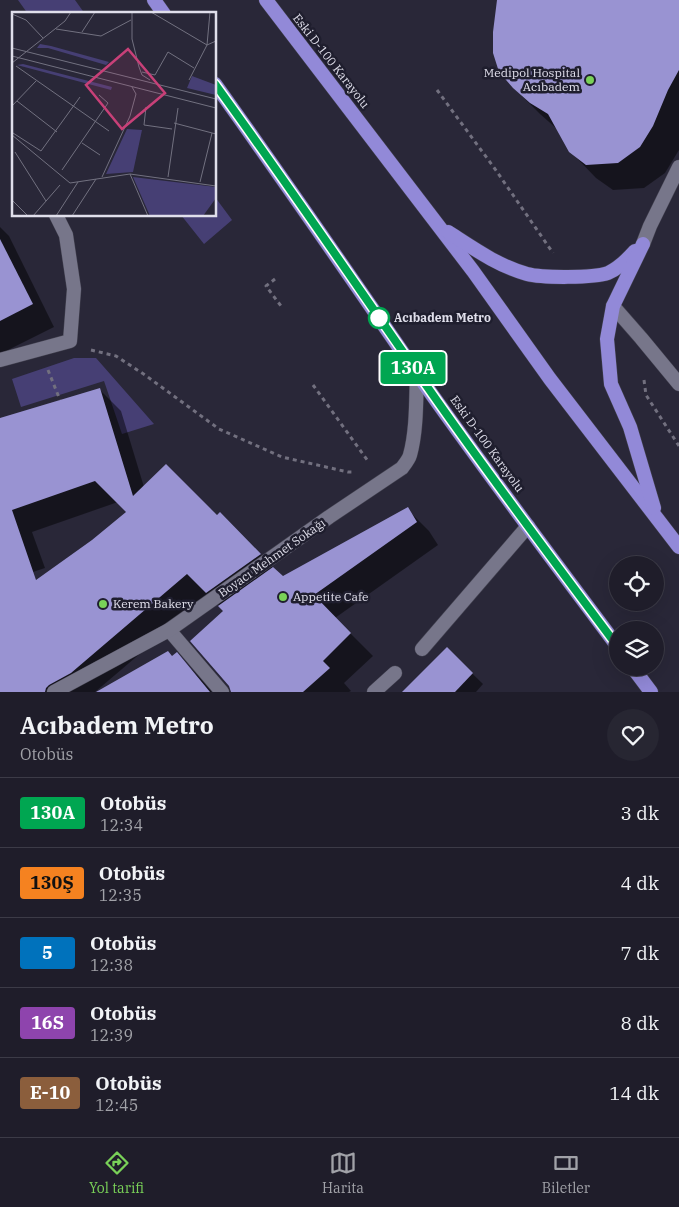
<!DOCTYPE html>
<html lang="tr">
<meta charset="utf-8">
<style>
body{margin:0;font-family:"IBM Plex Serif",serif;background:#272632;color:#f1f3f6;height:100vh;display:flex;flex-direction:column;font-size:19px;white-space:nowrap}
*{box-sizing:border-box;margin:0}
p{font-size:16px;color:#a1a2a8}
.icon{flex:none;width:28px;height:28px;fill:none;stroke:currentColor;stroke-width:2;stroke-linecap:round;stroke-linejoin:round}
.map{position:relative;height:692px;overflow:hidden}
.drawer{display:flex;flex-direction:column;background:#1f1d2a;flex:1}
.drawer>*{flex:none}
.badge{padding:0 10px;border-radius:4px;font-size:18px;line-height:32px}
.buttons{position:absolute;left:609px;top:556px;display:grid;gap:10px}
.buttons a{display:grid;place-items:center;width:55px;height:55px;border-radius:50%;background:#1f1d2a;box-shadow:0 5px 20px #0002,0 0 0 1px #3c3b47;font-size:25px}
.map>.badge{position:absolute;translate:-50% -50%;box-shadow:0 0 0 2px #fff}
.round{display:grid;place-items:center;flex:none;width:52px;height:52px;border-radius:26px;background:#272632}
.head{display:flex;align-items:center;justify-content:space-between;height:85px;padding:0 20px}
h1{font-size:24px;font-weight:700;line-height:38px}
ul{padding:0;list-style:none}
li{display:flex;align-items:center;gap:15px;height:70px;padding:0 20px;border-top:1px solid #3c3b47}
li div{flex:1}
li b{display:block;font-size:19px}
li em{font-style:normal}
li .badge{min-width:55px;font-weight:700;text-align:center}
.menu{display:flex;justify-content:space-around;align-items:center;height:70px;border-top:1px solid #3c3b47;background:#1f1d2a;font-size:14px;color:#a1a2a8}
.menu a{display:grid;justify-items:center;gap:2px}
.menu .active{color:#79d158}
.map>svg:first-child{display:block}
</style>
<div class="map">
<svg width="679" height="692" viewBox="0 0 679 692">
<rect width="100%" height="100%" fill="#292738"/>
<g fill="#463f74">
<path d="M18,0H75L85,14H28Z"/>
<path d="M215,197L232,220L204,244L181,215H215Z"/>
<path d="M74,358H96L154,424L122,434L104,381L21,407L12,379Z"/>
</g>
<g fill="#0007">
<path d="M498,0H679V150L665,173L644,188L613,190L596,178L570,151L557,129L540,114L513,87Z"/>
<path d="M0,227L9,236L54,327L0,354Z"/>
<path d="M99,389L121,411L144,487L217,516L220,514L283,578L407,509L429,531L438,545L335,618L373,656L344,683L351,691L349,692H232L225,611L209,595L95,692H0V603L36,581L132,516L118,502L32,532L45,568L0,583V435Z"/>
<path d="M447,649L483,684L476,692H404Z"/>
<path d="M176,654L198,676L212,692H99L173,657Z"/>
</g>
<g fill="#9993d2" fill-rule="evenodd">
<path d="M497,0H679V70L668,90L653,126L640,147L618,163L586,165L569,152L548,114L530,103L513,88L499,72L493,53V32Z"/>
<path d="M0,239L33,304L0,321Z"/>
<path d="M100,388L133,496L166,464L217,515L220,512L261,554L206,593L187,574L71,673L49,685L46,688L45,692H0V418ZM95,481L126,512L92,540L36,580L12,510Z"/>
<path d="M408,507L417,522L314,595L351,633L323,661L330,668L303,692H231L229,686L190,641L223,611L218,606L273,567L283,576Z"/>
<path d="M447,647L473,673L455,692H402Z"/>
<path d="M168,651L172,656L177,652L210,692H96Z"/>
</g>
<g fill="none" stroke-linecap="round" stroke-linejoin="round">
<defs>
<g id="minor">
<path d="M643,244L650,226L679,167"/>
<path d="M613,306L641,338L679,384"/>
<path d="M0,360L70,341L74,289L66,235L56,215"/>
<path d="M169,630L222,692"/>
<path d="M422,649L528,526"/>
<path d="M54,692L169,630L329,517L402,468C405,464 409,459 410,455C417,430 416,398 417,372"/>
<path d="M374,692L395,673"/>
</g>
<g id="trunk">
<path d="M154,0L164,14"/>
<path d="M266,0L473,271L550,379L679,547"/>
<path d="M215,84C283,179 350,276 416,372C481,465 550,556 618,647"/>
<path d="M448,232C473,248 498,266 527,274C542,278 594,278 608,273C619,268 627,260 635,251"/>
<path d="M643,244L613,306L607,339L611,384L630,427L654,508"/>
<path d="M633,668L651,692"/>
</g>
</defs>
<use href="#minor" stroke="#434250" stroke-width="15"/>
<use href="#trunk" stroke="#434250" stroke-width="15"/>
<g stroke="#72707f" stroke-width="3" stroke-dasharray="4 4" stroke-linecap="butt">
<path d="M437,90L495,169L553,253"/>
<path d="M275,279L266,286L281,306"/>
<path d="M91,350L116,356L145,375L219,429L282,457L348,472H353"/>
<path d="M48,370L60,400"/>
<path d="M644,380L646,395L679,446"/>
<path d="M313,385L368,461"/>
</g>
<use href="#minor" stroke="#77768a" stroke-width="14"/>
<use href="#trunk" stroke="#9289d8" stroke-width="14"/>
</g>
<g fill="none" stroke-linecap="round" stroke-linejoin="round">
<defs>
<path id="line" d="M215,84C284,179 350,276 417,372C481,465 550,556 618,647"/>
</defs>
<use href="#line" stroke="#fff" stroke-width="11"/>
<use href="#line" stroke="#00a651" stroke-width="8"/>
</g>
<g fill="#79d158" stroke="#1f1e2e" stroke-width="2">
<circle cx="590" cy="80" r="5"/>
<circle cx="283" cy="597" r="5"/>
<circle cx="103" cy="604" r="5"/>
</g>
<circle fill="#fff" stroke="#00a651" stroke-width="2.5" cx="379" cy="318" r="10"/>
<g text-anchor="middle" stroke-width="5" stroke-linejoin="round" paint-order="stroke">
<g font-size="12" fill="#e0dfeb" stroke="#1f1e2e">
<text transform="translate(331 61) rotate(52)" y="4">Eski D-100 Karayolu</text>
<text transform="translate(487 444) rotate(54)" y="4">Eski D-100 Karayolu</text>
<text transform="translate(272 558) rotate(-35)" y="4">Boyacı Mehmet Sokağı</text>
</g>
<g font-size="12" fill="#e0dfeb" stroke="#1f1e2e" text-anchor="start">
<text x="580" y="77" text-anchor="end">Medipol Hospital<tspan x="580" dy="14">Acıbadem</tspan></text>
<text x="293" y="601">Appetite Cafe</text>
<text x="113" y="608">Kerem Bakery</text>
</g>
<g font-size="12" font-weight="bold" fill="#e0dfeb" stroke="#1f1e2e" text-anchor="start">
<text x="394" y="322">Acıbadem Metro</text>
</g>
</g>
<g transform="translate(12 12)">
<rect width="204" height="204" fill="#292738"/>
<path d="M28,32L39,34L97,50L94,53L36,36H25ZM11,52L100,75L99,78L5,53ZM180,64L204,73V83L175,76ZM115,117L130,118L121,160L94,162ZM121,165L204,175V186L191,204H138Z" fill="#463f74"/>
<path fill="none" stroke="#727180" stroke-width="1" d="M120,0V27L127,55M139,0L195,33L204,29M0,2L14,8L31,26M44,17L89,24L119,8M70,20L83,0M0,36L204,87M0,44L204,96M0,51L53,9L59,0M4,54L97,119M127,55L130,63L138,68M130,60L143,63L156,40L182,56M177,68L195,33L198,0M5,89L45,120M0,94L24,69M134,95L132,113L160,117M162,111L204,122M1,121L29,139L68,85M0,123L58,171L118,162L204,174M70,131L88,143M3,140L34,189M50,158L96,91L87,83M118,162L136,204M90,165L118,104L124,82L120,75M156,165L166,96M188,170L200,121M0,188L16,204M21,204L48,173M44,204L66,170M60,204L84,167"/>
<path fill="#c84078" fill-opacity="0.15" stroke="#c84078" stroke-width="2.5" d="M116,37L153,81L110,117L74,73Z"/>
<rect width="204" height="204" fill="none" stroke="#e0dfeb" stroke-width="2.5"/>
</g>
</svg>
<div class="buttons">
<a><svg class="icon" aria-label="locate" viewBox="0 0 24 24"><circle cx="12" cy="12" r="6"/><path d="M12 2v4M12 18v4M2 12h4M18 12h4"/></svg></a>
<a><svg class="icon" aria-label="layers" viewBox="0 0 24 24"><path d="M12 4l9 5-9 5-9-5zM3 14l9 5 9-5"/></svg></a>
</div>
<b class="badge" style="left:413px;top:368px;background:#00a651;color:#fff">130A</b>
</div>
<section class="drawer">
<div class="head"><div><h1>Acıbadem Metro</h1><p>Otobüs</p></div><a class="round"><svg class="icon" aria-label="heart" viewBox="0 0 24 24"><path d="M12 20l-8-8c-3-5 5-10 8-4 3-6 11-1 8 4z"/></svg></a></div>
<ul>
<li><span class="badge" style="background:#00a651;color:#fff">130A</span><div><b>Otobüs</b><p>12:34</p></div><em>3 dk</em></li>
<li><span class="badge" style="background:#f58220;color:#111">130Ş</span><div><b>Otobüs</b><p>12:35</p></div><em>4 dk</em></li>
<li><span class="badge" style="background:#0072bc;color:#fff">5</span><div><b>Otobüs</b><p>12:38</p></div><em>7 dk</em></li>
<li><span class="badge" style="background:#8e44ad;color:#fff">16S</span><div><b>Otobüs</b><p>12:39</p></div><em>8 dk</em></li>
<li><span class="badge" style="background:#8b5e3c;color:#fff">E-10</span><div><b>Otobüs</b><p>12:45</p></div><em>14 dk</em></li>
</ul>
</section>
<nav class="menu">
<a class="active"><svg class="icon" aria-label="directions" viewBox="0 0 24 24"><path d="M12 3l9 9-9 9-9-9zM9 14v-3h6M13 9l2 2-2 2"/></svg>Yol tarifi</a>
<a><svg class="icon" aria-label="map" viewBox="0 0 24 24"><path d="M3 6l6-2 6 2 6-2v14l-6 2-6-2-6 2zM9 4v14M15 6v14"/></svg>Harita</a>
<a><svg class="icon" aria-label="tickets" viewBox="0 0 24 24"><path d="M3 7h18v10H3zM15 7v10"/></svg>Biletler</a>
</nav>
